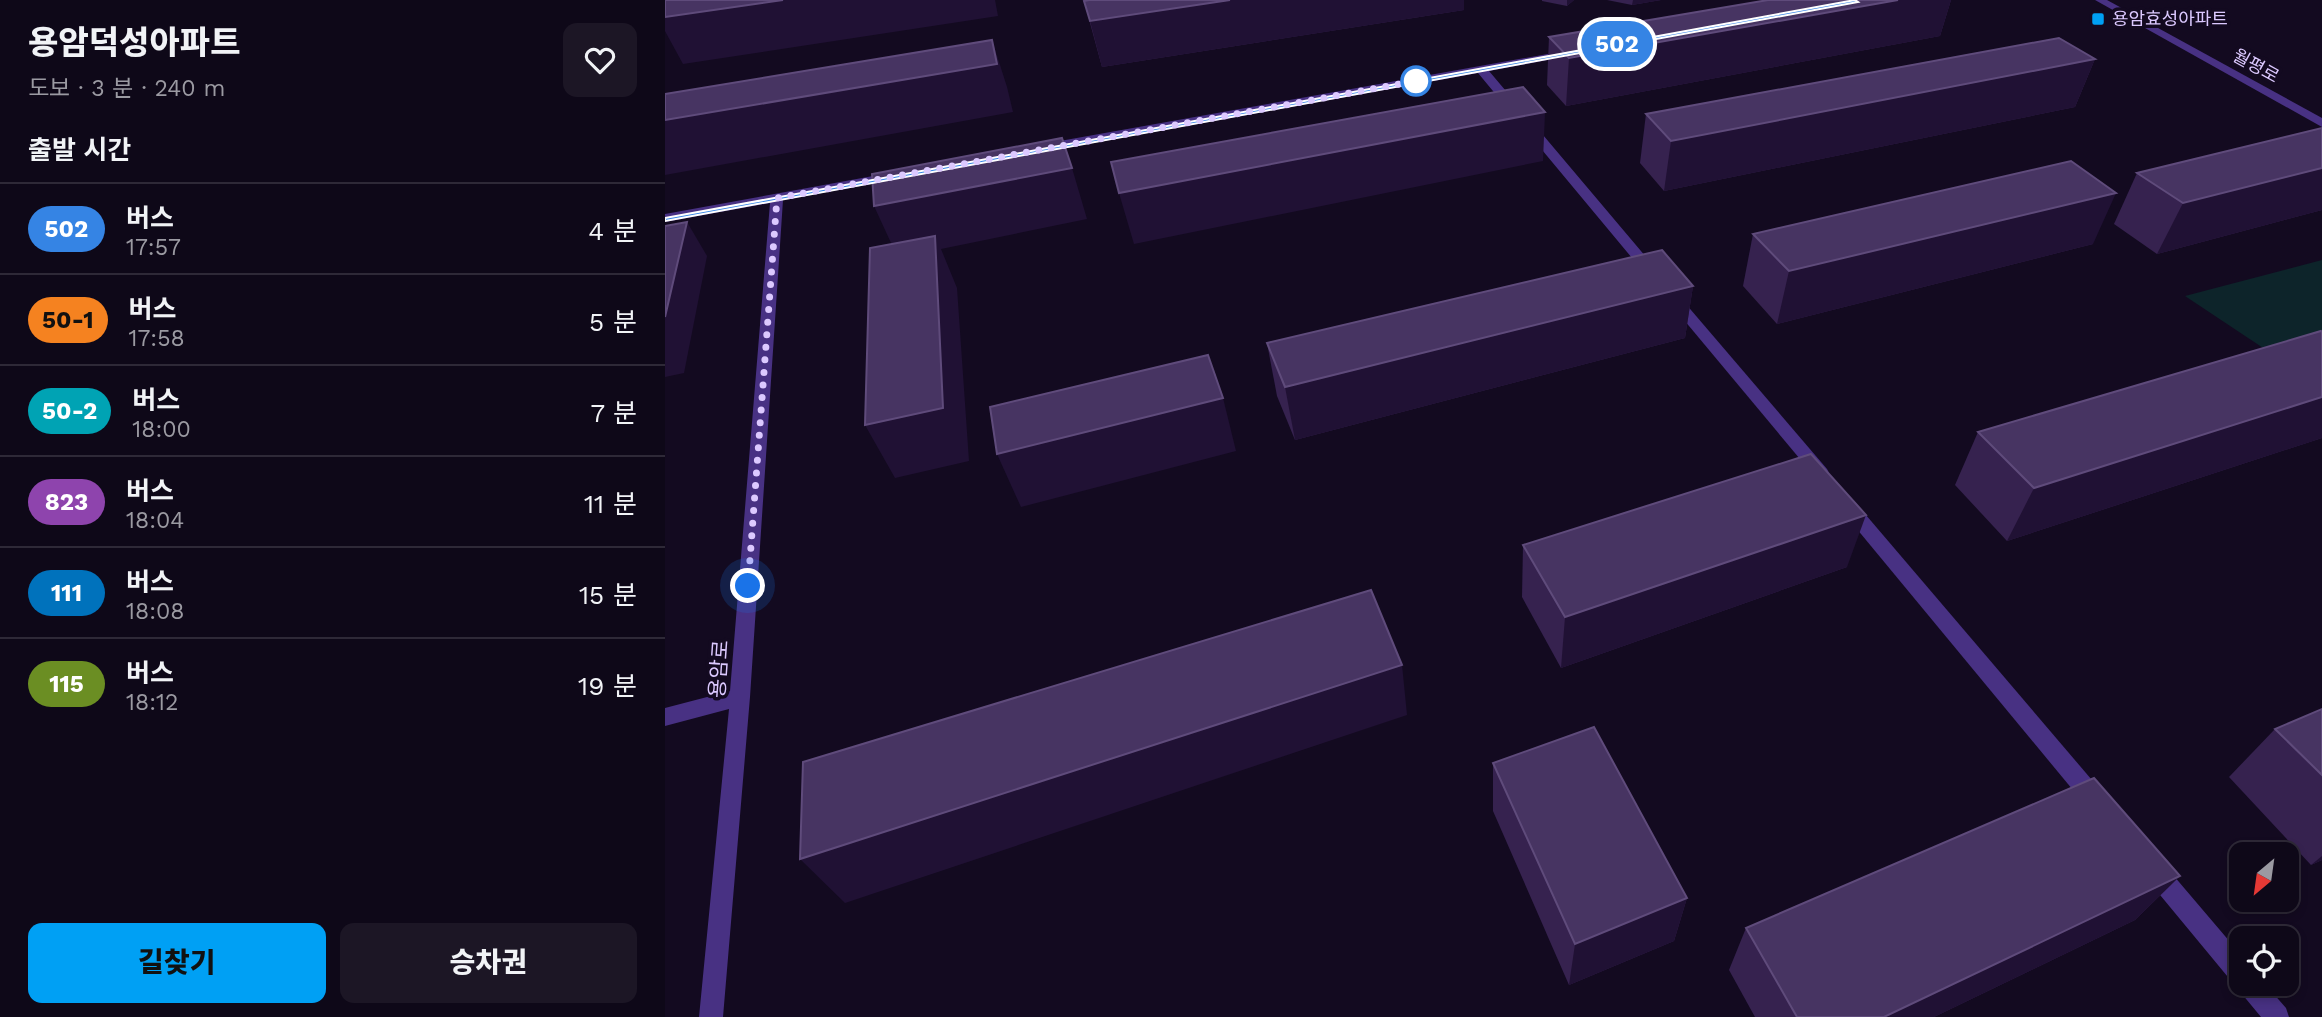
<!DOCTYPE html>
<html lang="ko">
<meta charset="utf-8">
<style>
body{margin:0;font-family:"Work Sans","Noto Sans KR",sans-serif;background:#1c1625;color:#f1f3f6;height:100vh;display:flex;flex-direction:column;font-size:26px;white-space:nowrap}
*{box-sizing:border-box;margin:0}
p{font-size:23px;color:#9b9aa2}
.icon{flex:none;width:38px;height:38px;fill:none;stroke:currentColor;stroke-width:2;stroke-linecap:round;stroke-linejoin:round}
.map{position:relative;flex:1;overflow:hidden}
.panel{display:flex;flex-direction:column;background:#0e0818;width:665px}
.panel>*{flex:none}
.badge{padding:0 14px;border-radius:23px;font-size:24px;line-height:46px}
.needle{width:46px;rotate:209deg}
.fabs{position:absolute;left:1564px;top:842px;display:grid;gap:14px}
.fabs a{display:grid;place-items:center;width:70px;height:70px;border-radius:14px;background:#0e0818;box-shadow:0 4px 10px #0003,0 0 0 2px #2e2937;font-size:35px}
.you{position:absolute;width:35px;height:35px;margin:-18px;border:5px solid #fff;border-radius:50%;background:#1a73e8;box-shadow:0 0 0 10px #1a73e833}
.map>.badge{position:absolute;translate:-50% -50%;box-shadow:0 0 0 4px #fff}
h2{padding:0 28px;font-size:26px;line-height:63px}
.round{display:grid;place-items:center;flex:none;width:74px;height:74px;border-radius:14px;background:#1c1625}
.summary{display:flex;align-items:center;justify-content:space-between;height:119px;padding:0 28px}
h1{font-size:33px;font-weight:800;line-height:52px}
.action{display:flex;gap:14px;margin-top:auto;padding:14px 28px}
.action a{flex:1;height:80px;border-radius:14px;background:#00a0f4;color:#111;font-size:28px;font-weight:800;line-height:80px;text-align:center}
.action a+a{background:#1c1625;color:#f1f3f6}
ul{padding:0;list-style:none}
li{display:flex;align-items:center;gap:21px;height:91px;padding:0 28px;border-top:2px solid #2e2937}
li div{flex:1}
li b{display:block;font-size:26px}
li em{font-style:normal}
li .badge{min-width:77px;font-weight:700;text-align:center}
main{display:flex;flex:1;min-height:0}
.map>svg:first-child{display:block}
</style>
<main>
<section class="panel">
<div class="summary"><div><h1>용암덕성아파트</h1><p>도보 · 3 분 · 240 m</p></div><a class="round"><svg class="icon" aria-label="heart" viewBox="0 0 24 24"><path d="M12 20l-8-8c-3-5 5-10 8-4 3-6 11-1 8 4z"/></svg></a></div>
<h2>출발 시간</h2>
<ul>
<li><span class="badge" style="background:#3584e4;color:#fff">502</span><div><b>버스</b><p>17:57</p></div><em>4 분</em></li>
<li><span class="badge" style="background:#f58220;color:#111">50-1</span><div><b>버스</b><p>17:58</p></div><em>5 분</em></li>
<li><span class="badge" style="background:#00a3b4;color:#fff">50-2</span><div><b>버스</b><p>18:00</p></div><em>7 분</em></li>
<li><span class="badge" style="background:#8e44ad;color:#fff">823</span><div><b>버스</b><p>18:04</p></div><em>11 분</em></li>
<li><span class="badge" style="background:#0072bc;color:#fff">111</span><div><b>버스</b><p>18:08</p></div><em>15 분</em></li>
<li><span class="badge" style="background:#6b8e23;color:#fff">115</span><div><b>버스</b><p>18:12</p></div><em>19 분</em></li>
</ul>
<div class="action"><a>길찾기</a><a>승차권</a></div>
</section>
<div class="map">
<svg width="1657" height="1017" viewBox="0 0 1657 1017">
<rect width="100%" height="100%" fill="#130a20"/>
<path fill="#0d242a" d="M1657,260V380L1639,375L1520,296Z"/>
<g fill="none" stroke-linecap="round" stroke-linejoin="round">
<g fill="#483183" fill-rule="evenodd">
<path d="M1430,0H1442L1657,118V127Z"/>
<path d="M905,50L909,51V55L824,71L992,270V276H982L813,73L378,152L372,148L378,144Z"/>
<path d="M230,172L236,176L234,179L118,200L85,697L58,1017H34L64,709L0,726V708L65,691L105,203L0,222V214Z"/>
<path d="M1009,295L1014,296L1162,469L1164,473L1162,477H1150L1004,302L1002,299Z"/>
<path d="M1183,500L1189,501L1438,793L1441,800L1438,807L1430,810L1422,807L1177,511L1174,506L1177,501Z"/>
<path d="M1489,859L1497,862L1577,956V984H1600L1621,1008L1624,1017H1596L1481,878L1478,870L1481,862Z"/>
</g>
</g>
<g fill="#36224f">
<path d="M424,0H799V10L437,67L419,1Z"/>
<path d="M877,0H909L902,6L877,1Z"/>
<path d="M942,0H996L967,5Z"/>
<path d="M1103,0H1286L1275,36L901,106L882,85L884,37Z"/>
<path d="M1430,59L1410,107L999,191L975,163L981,114Z"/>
<path d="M1657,128V210L1492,254L1449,224L1472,173Z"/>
<path d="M1088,234L1428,244L1112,324L1078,286Z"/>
<path d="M1028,286L1020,338L630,440L612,396L602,343Z"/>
<path d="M1657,332V438L1342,541L1290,485L1313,432Z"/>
<path d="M858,545L1182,567L896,668L857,597Z"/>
<path d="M1657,709V860L1646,865L1564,777L1610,729Z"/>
<path d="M828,763L1022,898L1009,941L904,985L828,811Z"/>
<path d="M1515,876L1470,920L1269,1017H1090L1064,970L1081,928Z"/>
</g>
<g fill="#201134">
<path d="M118,0H330L333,16L18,64L0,31V17Z"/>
<path d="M565,0H799V10L437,67L425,21Z"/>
<path d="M902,0H909L902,6Z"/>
<path d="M968,0H996L967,5Z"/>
<path d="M1233,0H1286L1275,36L901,106L904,58Z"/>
<path d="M327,40L342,87L348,112L0,175V120Z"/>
<path d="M1430,59L1410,107L999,191L1006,141Z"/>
<path d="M880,112L878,161L469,244L454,193Z"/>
<path d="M407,168L422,219L276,249L292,288L304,461L230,478L200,425L233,258L209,206Z"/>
<path d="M1657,168V210L1492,254L1518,203Z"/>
<path d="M1451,193L1428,244L1112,324L1124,271Z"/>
<path d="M22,222L42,256L19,373L0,377V317Z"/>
<path d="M1028,286L1020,338L630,440L620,387Z"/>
<path d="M1657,397V438L1342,541L1369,488Z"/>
<path d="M558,398L571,451L356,507L332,454Z"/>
<path d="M1201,515L1182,567L896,668L900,617Z"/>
<path d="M737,665L742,715L180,903L135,859Z"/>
<path d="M1657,856V860L1646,865Z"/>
<path d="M1515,876L1470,920L1269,1017H1219Z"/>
<path d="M1022,898L1009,941L904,985L910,944Z"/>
</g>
<g fill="#473462" stroke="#5f4b7b" stroke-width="2">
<path d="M0,0H118L0,17Z"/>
<path d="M424,0H565L425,21L419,1Z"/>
<path d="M1103,0H1233L904,58L884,37Z"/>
<path d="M1394,38L1430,59L1006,141L981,114Z"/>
<path d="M327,40L332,64L0,120V94Z"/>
<path d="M858,87L880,112L454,193L446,162Z"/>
<path d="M1657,128V168L1518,203L1472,173Z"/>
<path d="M397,138L407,168L209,206L207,174Z"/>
<path d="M1406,161L1451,193L1124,271L1088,234Z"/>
<path d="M22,222L0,317V226Z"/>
<path d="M270,236L278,408L200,425L205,248Z"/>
<path d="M997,250L1028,286L620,387L602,343Z"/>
<path d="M1656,331L1657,332V397L1369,488L1313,432Z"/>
<path d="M543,355L558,398L332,454L325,407Z"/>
<path d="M1146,454L1201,515L900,617L858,545Z"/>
<path d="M706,590L737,665L135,859L138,762Z"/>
<path d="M1657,709V775L1610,729Z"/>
<path d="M929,727L1022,898L910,944L828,763Z"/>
<path d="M1429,778L1515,876L1219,1017H1132L1081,928Z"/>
</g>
<path fill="#3584e4" stroke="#fff" stroke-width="2" d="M1190,0L1193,2L0,221V218Z"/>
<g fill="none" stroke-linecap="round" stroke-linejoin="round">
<path stroke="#dcc9ff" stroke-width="7" stroke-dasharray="0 12.6" d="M83,586L112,198L751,81"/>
</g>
<rect fill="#00a0f4" stroke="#130a20" stroke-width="2.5" x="1426" y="12" width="14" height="14" rx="3.5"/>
<circle fill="#fff" stroke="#3584e4" stroke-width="3.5" cx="751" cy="81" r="14"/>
<g text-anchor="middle" stroke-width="7" stroke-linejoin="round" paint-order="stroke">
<g font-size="18" fill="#dcc9ff" stroke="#130a20" text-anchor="start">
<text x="1447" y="25">용암효성아파트</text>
</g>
<g font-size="18" fill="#dcc9ff" stroke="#130a20">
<text transform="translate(1591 66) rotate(29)" y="6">월평로</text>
</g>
<g font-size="21" fill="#dcc9ff" stroke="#130a20">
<text transform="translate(54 669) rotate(-86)" y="7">용암로</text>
</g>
</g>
</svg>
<div class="fabs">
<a><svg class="needle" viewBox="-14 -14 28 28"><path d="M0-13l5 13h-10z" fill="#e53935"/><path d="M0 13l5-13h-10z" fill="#9b9aa2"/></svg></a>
<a><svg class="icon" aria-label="locate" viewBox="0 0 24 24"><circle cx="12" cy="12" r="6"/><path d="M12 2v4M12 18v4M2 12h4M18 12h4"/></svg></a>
</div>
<div class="you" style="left:83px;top:586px"></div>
<b class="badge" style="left:952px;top:44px;background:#3584e4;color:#fff">502</b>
</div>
</main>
